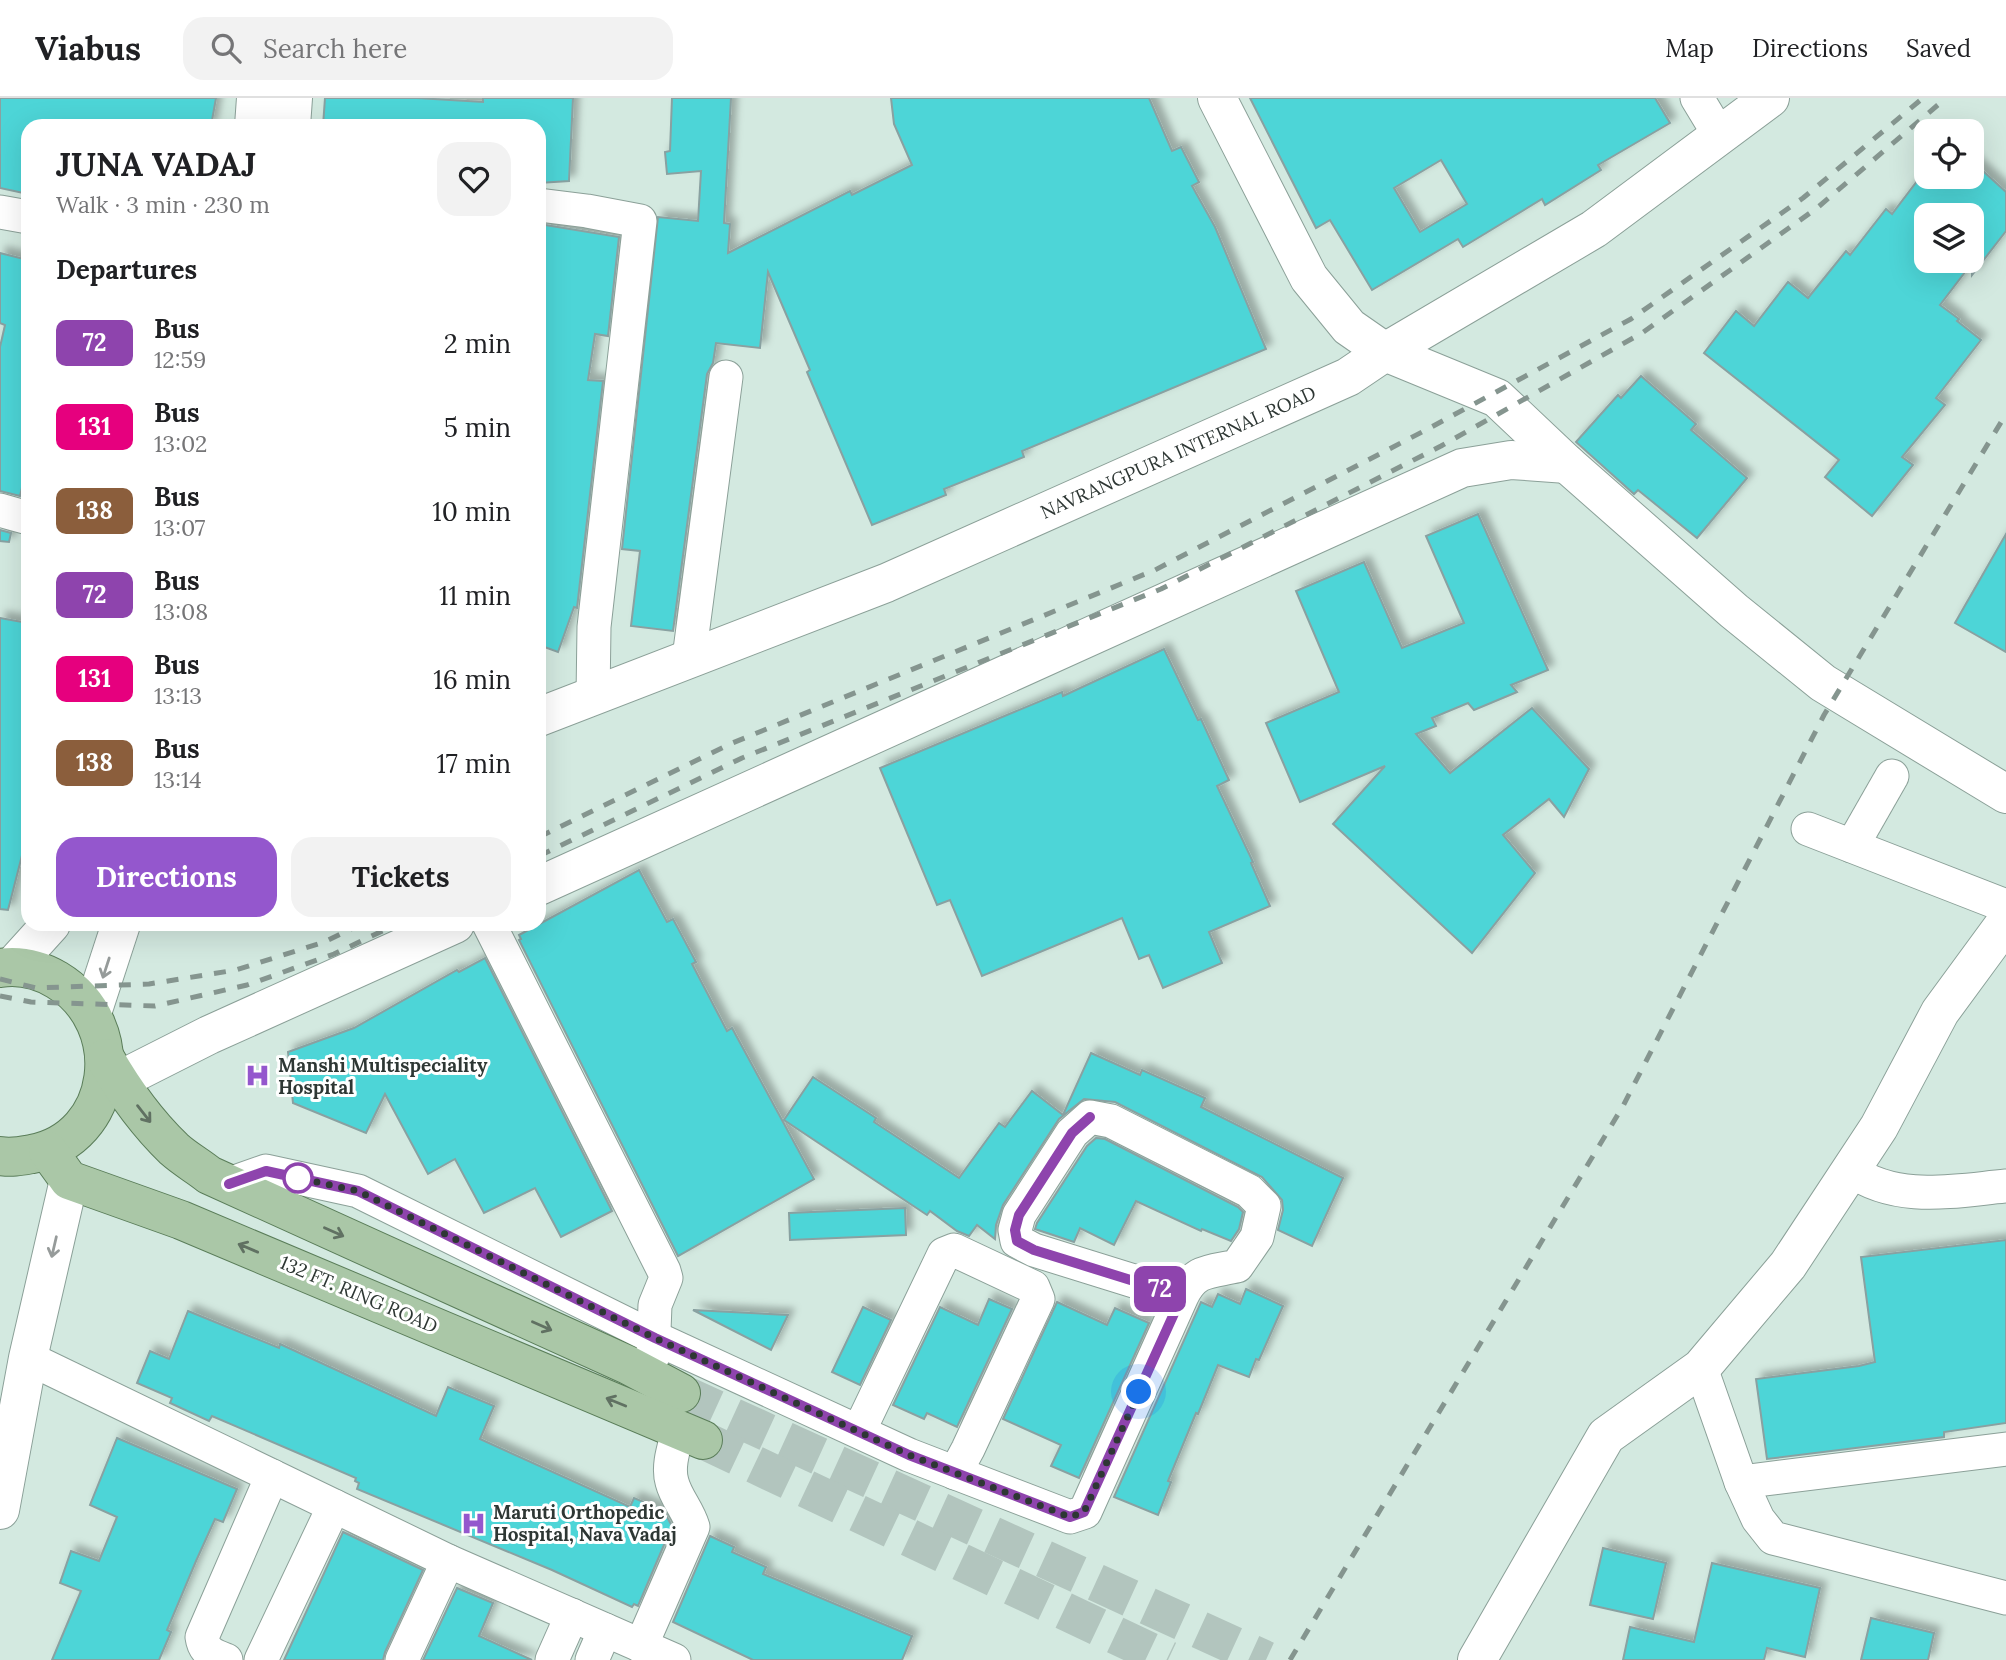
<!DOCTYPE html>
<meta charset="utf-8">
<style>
body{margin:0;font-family:Lora,serif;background:#f2f2f2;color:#202124;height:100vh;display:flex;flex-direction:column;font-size:26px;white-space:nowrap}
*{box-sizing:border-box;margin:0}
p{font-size:23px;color:#757577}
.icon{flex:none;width:38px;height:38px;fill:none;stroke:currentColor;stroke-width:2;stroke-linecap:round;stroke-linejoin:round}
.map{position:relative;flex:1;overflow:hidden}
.sheet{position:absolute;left:21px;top:21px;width:525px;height:812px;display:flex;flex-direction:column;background:#fff;border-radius:21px;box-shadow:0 7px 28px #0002}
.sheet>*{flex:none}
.badge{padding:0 14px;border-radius:10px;font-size:24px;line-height:46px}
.fabs{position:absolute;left:1914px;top:21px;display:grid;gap:14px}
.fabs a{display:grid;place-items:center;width:70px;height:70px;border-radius:14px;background:#fff;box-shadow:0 7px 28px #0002;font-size:35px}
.you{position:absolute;width:35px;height:35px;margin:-18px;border:5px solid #fff;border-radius:50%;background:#1a73e8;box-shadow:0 0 0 10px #1a73e833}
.map>.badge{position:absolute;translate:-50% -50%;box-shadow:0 0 0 4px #fff}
h2{padding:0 35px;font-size:26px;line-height:63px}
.round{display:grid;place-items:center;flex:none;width:74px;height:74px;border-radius:21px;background:#f2f2f2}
.head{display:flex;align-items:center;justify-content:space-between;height:119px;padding:0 35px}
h1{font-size:33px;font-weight:700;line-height:52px}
.cta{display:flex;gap:14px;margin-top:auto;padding:14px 35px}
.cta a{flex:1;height:80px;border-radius:21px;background:#9457cd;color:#fff;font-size:28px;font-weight:700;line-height:80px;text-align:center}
.cta a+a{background:#f2f2f2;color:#202124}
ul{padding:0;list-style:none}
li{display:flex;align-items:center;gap:21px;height:84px;padding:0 35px}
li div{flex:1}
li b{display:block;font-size:26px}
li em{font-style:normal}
li .badge{min-width:77px;font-weight:700;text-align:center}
header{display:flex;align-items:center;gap:42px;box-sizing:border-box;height:98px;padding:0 35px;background:#fff;border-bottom:2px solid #e0e0e0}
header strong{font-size:33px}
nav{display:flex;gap:38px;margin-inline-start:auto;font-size:24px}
.search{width:490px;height:63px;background:#f2f2f2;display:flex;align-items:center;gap:18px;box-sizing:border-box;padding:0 24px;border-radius:21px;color:#757577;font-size:26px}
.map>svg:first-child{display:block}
</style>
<header>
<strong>Viabus</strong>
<div class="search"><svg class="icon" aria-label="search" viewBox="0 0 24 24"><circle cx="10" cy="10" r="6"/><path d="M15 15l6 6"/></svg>Search here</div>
<nav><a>Map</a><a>Directions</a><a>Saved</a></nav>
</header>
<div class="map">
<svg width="2006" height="1562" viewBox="0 0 2006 1562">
<defs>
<filter id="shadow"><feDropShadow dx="6" dy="-6" stdDeviation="3.5" flood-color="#0004"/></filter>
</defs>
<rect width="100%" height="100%" fill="#d3e9e0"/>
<g fill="#4dd5d7" stroke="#89a1a1" stroke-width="2" fill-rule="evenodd" filter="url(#shadow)">
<path d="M0,0H216L211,28H28V96L0,90Z"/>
<path d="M325,0H417L483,4V0H573L569,83L539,85V28H323Z"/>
<path d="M672,0H731L724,125L730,126L728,155L850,93L852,97L912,67L894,26L891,0H1149L1172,53L1181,49L1199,84L1192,88L1215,129L1266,251L1022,353L1024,359L944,391L946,397L872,427L807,274L810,272L768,174L760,250L716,245L713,265L707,276L673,533L631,528L640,453L622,451L658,119L698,123L701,73L667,76L665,54L670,53Z"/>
<path d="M1250,0H1655L1670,25L1598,67L1601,72L1545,107L1542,101L1463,149L1458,141L1372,192L1330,122L1316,130ZM1441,62L1467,106L1420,134L1394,90Z"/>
<path d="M1972,63L2006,94V133L1972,177V165L1940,207L1959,221L1957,223L1981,242L1936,300L1945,307L1902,359L1913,367L1872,418L1825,379L1839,362L1704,255L1736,213L1754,228L1788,184L1808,200L1846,153L1850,157L1886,111L1892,116L1924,74L1944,90L1955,79H1972ZM1927,117H1972V163H1927Z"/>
<path d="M539,126L619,139L608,238L595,236L588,282L603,283L577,510L574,509L558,554L539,547V242L543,197H539Z"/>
<path d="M0,155L28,162V364L20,398L0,393V249L5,227L0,225Z"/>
<path d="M1641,278L1696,326L1691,332L1747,380L1697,440L1638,392L1634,396L1576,344L1618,297L1621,300Z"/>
<path d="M1478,416L1548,572L1511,587L1517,594L1474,612L1468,605L1432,620L1436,628L1416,636L1450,675L1532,610L1589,671L1564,719L1549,701L1503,737L1535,775L1472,855L1333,726L1385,668L1300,704L1266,625L1339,594L1296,493L1364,464L1402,550L1464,525L1426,438Z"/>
<path d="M0,432L11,435L9,444L0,443Z"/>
<path d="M2006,436V554L1955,525Z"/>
<path d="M0,520L28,525V734L8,812L0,811Z"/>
<path d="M1164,551L1198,622L1201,621L1229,682L1217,688L1253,764L1251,765L1270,808L1209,834L1222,865L1163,890L1149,857L1139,861L1122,820L982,878L950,802L937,807L880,670L1062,594L1063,598Z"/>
<path d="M639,772L667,824L673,821L696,864L692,866L727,933L732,930L814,1081L678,1158L519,842L521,841L519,837Z"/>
<path d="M485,860L612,1113L561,1139L535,1090L484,1115L455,1061L428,1076L385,996L366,1035L293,1005L288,954L354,930L457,872L459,874Z"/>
<path d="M1091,955L1140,977L1142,972L1205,1000L1201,1009L1343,1080L1312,1148L1278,1132L1283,1112L1282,1102L1262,1079L1115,1004L1084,1001L1059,1021L1003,1107L996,1127L995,1141L977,1127L969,1138L957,1133L930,1113L927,1117L784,1022L813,979L876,1020L874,1024L959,1080L999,1025L1005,1029L1032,993L1063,1017Z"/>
<path d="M1096,1040L1105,1041L1238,1109L1243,1114L1239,1131L1231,1143L1202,1131L1201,1133L1136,1103L1114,1147L1080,1130L1074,1144L1035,1131L1037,1125L1087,1048Z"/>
<path d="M905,1110L906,1137L790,1142L789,1115Z"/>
<path d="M2006,1142V1325L1944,1334V1339L1767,1361L1756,1281L1859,1268L1875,1264L1861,1159Z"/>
<path d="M1246,1191L1283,1208L1259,1262L1256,1261L1249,1279L1218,1267L1198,1316L1196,1315L1168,1383L1171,1384L1158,1417L1114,1399L1201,1204L1212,1209L1218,1196L1240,1206Z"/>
<path d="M989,1201L1012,1211L957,1329L927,1315L924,1321L893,1307L940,1209L978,1227Z"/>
<path d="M1057,1204L1107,1227L1115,1210L1149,1225L1079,1380L1051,1368L1061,1347L1003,1321Z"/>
<path d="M863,1209L891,1222L860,1287L832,1274Z"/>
<path d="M693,1212L788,1217L771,1252Z"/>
<path d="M188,1213L279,1250L280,1246L436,1318L448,1289L494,1308L480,1341L630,1409L634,1400L663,1412L672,1428L638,1508L634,1506L632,1509L552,1472L357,1391L359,1385L355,1383L356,1380L212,1318L209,1323L170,1305L172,1300L137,1285L150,1253L169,1261Z"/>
<path d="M117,1340L237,1391L223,1424L215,1421L196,1463L167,1532L171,1534L159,1562H52L81,1493L60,1485L71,1453L99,1463L117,1419L90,1407Z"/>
<path d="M343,1434L423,1472L385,1554L383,1562H284Z"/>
<path d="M710,1438L734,1449L732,1454L766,1469L763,1476L912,1538L902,1562H753L673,1524Z"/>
<path d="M1603,1450L1666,1465L1653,1521L1590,1507Z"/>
<path d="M1712,1465L1820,1490L1805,1559L1767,1550L1764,1562H1623L1630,1529L1694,1544Z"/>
<path d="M457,1490L493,1505L479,1538L532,1562H423Z"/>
<path d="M1871,1520L1934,1535L1928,1562H1861Z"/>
</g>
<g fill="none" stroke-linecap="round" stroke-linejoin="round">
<g stroke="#b2c5be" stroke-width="38" stroke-dasharray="38 19" stroke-linecap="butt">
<path d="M681,1295L1266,1562"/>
<path d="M703,1342L1168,1562"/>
</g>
<defs>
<g id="minor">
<path d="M1697,0L1720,38"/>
<path d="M539,107L587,113L640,123L594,529L593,599"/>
<path d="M0,114L28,119"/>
<path d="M0,412L28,420"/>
<path d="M689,560L726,279"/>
<path d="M1808,731L2006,808"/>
<path d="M1852,748L1892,678"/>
<path d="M489,826L664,1173L666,1180L655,1207L653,1258"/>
<path d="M1850,1072C1897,1105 1952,1093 2006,1088"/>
<path d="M229,1086L266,1073L358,1093L655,1240L909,1357L1070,1419L1085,1414L1182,1198C1195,1171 1210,1174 1237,1168L1257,1139L1264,1108L1249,1093L1111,1023L1090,1019L1072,1035L1019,1117L1015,1132L1017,1143L1034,1152L1182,1198"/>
<path d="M28,1260L448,1463L402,1562"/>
<path d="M1701,1270L1741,1384L2006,1351"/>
<path d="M859,1333L944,1156L954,1152L1033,1189L1038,1201L968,1351L955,1375"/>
<path d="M1741,1384L1758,1421L1773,1440L2006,1500"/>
<path d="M448,1463L674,1562"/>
<path d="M641,1548L693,1429C688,1412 676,1400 672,1384C667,1367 675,1347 679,1330"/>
<path d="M226,1562C213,1557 204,1554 202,1539L272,1378"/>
<path d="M261,1562L334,1408"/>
<path d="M552,1562L572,1517"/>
<path d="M592,1562L605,1532"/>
</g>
<g id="tertiary">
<path d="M1217,0L1309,180L1349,229L1385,254L1497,300L1567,366L1734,513L1823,585L2006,696"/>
<path d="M539,619L886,485L1348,279L1385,254L1594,131L1770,0"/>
<path d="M539,788L1462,370L1511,362L1567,366"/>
<path d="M118,983L209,937L455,826"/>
<path d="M1477,1562L1606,1338L1701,1270L1788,1167L1879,1029L1940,914L2006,824"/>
</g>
<g id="secondary">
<path d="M254,28L256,0"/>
<path d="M291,28L293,0"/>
<path d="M13,868L51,826"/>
<path d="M92,915L121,826"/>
<path d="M0,1412L28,1260L69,1082"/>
</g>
<g id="primary">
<path d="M0,870C20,867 40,872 57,882C130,926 116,1040 32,1056C21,1058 12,1060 0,1058"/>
<path d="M105,960C124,993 147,1025 174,1051C185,1061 198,1068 209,1077L628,1267L681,1295"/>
<path d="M48,1053L69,1082L181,1122L703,1342"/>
</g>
</defs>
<use href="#minor" stroke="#8ba098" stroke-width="35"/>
<use href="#tertiary" stroke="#8ba098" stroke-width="40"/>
<use href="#secondary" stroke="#8ba098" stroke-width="40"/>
<use href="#primary" stroke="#5a7d59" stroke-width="40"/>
<use href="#minor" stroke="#fff" stroke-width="33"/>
<use href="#tertiary" stroke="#fff" stroke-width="38"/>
<use href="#secondary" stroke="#fff" stroke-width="38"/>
<use href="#primary" stroke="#aac7a7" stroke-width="38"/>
<g stroke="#85958f" stroke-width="5" stroke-dasharray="12 12" stroke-linecap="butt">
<path d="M539,739L730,646L1155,472L1424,333L1631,221L1803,100L1923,0"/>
<path d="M539,758L742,660L1161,491L1441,348L1642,235L1817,110L1946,0"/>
<path d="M0,881L36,890L149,886L236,872L324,844L361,826"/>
<path d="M0,898L31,904L155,908L247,887L334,856L397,826"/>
<path d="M1290,1562L1623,1008L1824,617L2006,316"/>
</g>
</g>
<defs><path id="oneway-shaft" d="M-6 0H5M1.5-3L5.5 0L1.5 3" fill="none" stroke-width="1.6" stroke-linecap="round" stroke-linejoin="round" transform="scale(1.75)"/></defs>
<g stroke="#969b9a">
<use href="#oneway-shaft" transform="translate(106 870) rotate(108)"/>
<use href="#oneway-shaft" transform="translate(54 1149) rotate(103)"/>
</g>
<g stroke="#607162">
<use href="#oneway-shaft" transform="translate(144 1016) rotate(52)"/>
<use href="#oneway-shaft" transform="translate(334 1134) rotate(24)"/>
<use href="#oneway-shaft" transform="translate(248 1150) rotate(-157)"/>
<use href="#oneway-shaft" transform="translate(542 1228) rotate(24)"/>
<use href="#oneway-shaft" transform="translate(616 1304) rotate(-158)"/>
</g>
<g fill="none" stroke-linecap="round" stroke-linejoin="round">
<defs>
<path id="line" d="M229,1086L266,1073L358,1093L655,1240L909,1357L1070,1419L1084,1414L1182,1198L1034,1152L1017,1143L1015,1132L1019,1117L1072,1035L1090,1019"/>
</defs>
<use href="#line" stroke="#fff" stroke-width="16"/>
<use href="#line" stroke="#8e44ad" stroke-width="10"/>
<path stroke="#2e3734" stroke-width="7" stroke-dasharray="0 12.6" d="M298,1080L289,1078L358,1093L655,1240L909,1357L1070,1419L1084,1414L1139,1294"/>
</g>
<defs>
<symbol id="hospital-bare" viewBox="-9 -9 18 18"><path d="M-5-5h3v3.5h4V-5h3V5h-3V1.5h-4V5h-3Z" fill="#9457cd" stroke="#fff" stroke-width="2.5" paint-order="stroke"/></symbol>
</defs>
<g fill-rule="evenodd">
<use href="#hospital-bare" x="240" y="960" width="35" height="35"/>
<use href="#hospital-bare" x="456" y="1408" width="35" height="35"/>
</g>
<circle fill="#fff" stroke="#8e44ad" stroke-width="3.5" cx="298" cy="1080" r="14"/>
<g text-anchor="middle" stroke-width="6" stroke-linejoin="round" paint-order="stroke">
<g font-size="19" fill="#2e3734" stroke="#fff">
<text transform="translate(1178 354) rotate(-24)" y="7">NAVRANGPURA INTERNAL ROAD</text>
<text transform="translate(359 1196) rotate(23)" y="7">132 FT. RING ROAD</text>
</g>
<g font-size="19" font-weight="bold" fill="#2e3734" stroke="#fff" text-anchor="start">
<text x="278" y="974">Manshi Multispeciality<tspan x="278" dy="22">Hospital</tspan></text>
<text x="493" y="1421">Maruti Orthopedic<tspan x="493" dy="22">Hospital, Nava Vadaj</tspan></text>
</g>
</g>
</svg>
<div class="fabs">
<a><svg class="icon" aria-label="locate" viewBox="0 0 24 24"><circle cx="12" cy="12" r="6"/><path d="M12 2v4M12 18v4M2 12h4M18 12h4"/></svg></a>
<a><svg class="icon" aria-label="layers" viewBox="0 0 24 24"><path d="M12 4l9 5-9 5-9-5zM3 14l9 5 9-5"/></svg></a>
</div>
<div class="you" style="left:1139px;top:1294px"></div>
<b class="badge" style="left:1160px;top:1191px;background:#8e44ad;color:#fff">72</b>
<section class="sheet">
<div class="head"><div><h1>JUNA VADAJ</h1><p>Walk · 3 min · 230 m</p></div><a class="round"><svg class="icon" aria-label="heart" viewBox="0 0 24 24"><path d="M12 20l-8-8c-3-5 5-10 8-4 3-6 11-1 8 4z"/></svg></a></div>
<h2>Departures</h2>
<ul>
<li><span class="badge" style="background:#8e44ad;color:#fff">72</span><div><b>Bus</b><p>12:59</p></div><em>2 min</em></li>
<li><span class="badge" style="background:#e6007e;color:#fff">131</span><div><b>Bus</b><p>13:02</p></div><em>5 min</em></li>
<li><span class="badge" style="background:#8b5e3c;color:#fff">138</span><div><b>Bus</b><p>13:07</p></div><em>10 min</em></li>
<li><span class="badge" style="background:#8e44ad;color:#fff">72</span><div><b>Bus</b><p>13:08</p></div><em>11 min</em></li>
<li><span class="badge" style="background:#e6007e;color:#fff">131</span><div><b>Bus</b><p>13:13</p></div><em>16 min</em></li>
<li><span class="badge" style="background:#8b5e3c;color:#fff">138</span><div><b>Bus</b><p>13:14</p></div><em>17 min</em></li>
</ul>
<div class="cta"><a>Directions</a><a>Tickets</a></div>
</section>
</div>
